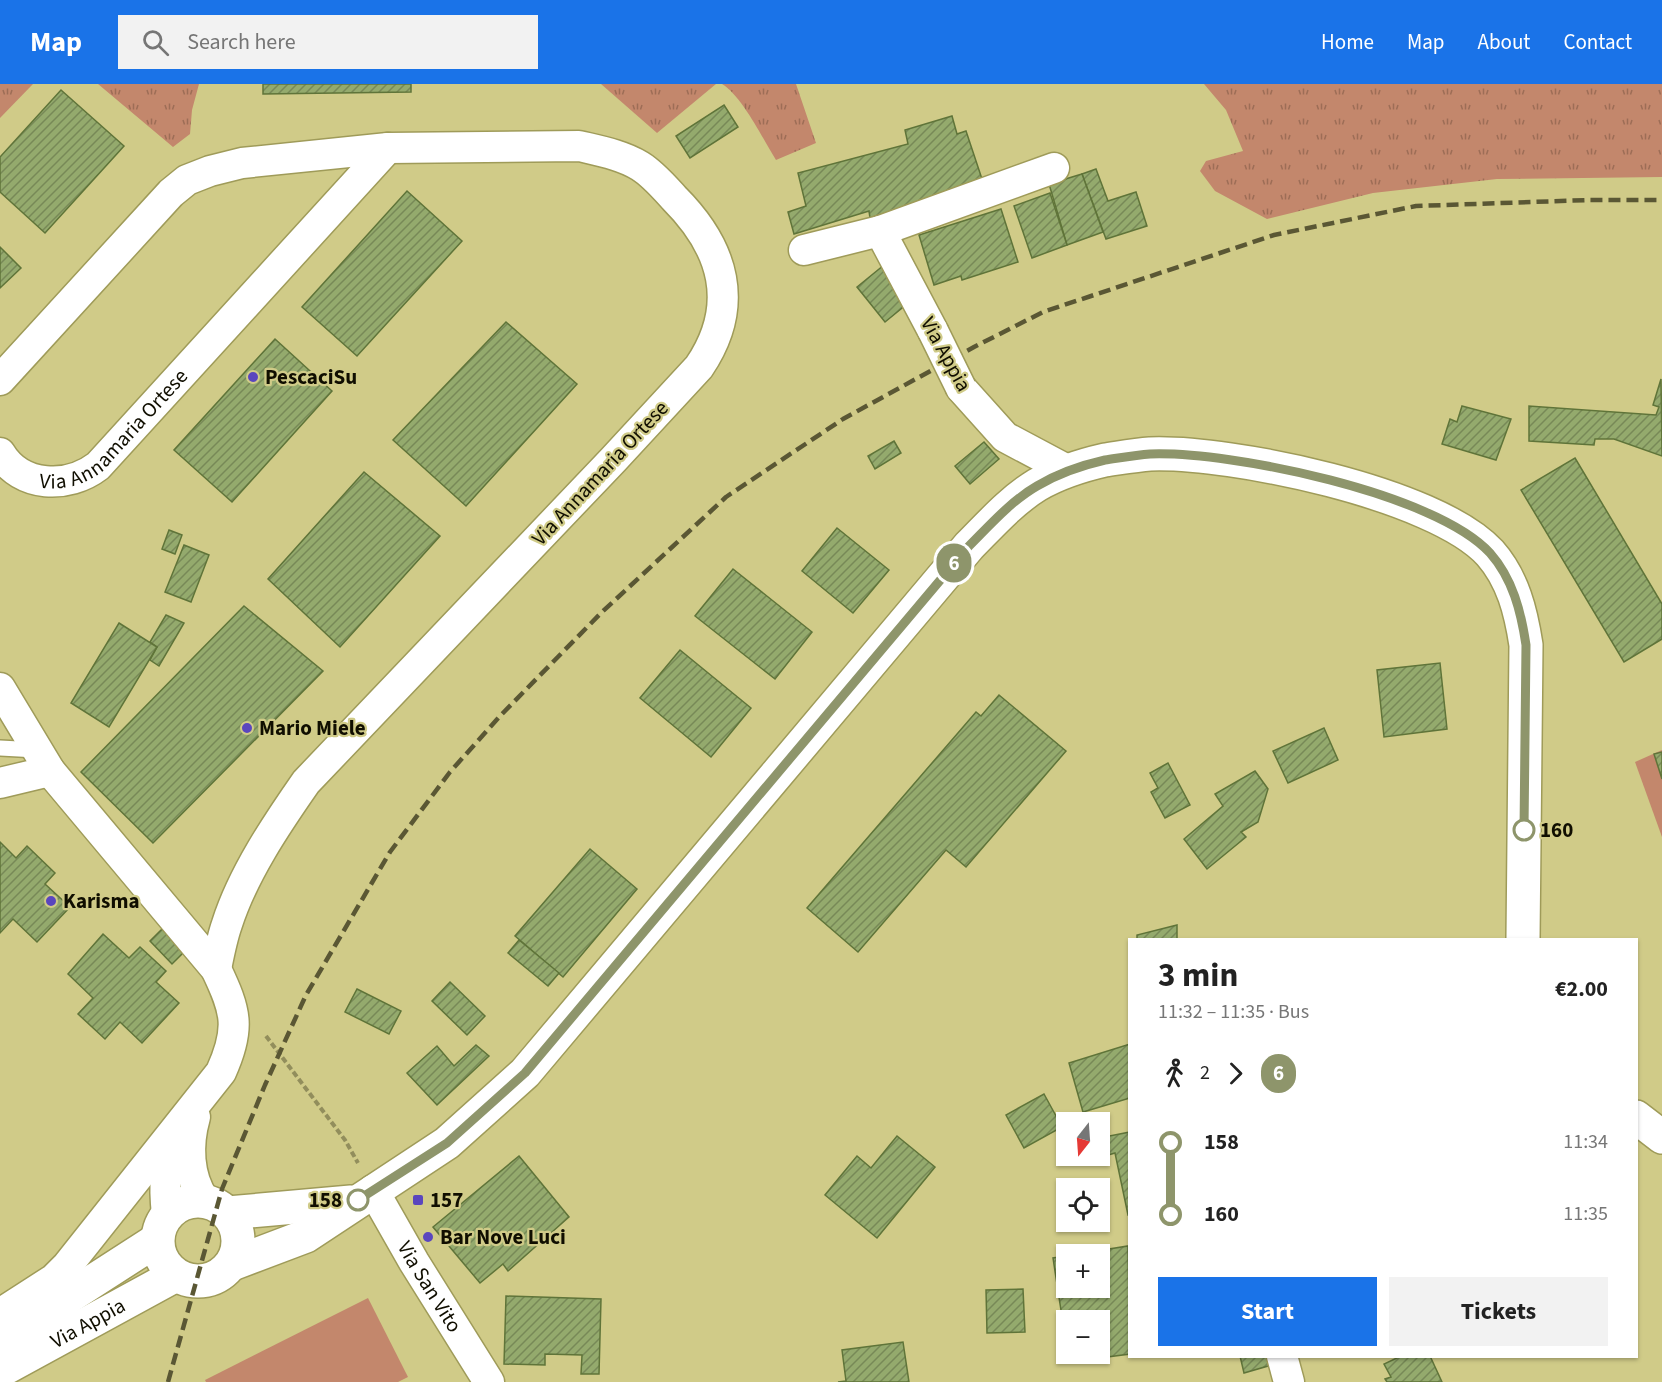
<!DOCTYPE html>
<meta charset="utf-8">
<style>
body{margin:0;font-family:"Source Sans 3",sans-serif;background:#f2f2f2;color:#222;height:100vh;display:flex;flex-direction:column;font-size:22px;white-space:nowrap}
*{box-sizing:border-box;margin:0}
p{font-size:20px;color:#767676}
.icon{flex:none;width:33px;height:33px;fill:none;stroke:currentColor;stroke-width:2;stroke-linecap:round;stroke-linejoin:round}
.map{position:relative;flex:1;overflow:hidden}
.details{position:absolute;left:1128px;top:854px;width:510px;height:420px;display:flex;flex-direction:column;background:#fff;border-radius:0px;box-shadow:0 2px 4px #0004}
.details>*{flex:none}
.badge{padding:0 12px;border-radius:20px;font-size:21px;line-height:39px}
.needle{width:39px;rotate:197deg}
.fabs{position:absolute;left:1056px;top:1028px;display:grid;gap:12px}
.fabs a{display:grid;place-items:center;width:54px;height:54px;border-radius:0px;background:#fff;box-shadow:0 2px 4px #0004;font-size:30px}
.map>.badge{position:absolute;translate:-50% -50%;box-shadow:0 0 0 3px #fff}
.legs{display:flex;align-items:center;gap:9px;height:66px;padding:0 30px;font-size:20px}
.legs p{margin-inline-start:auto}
.overview{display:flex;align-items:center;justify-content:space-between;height:102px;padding:0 30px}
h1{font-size:33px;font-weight:700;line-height:45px}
.button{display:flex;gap:12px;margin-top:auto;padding:12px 30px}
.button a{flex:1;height:69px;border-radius:0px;background:#1a73e8;color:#fff;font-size:24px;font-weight:700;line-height:69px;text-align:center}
.button a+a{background:#f2f2f2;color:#222}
ul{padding:0 30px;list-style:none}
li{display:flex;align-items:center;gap:21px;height:72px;font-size:22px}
li i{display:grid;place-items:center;width:9px;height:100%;margin:0 8px;background:currentColor}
li i::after{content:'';width:15px;height:15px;margin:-8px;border:4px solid;border-radius:50%;background:#fff}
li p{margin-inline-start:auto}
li:first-child i{background:linear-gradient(#0000 50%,currentColor 0)}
li:last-child i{background:linear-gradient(currentColor 50%,#0000 0)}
header{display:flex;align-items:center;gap:36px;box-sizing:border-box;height:84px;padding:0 30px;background:#1a73e8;color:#fff}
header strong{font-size:28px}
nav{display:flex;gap:33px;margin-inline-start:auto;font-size:21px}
.search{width:420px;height:54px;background:#f2f2f2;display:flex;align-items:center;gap:15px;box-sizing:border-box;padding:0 21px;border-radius:0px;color:#767676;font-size:22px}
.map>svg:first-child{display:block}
</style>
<header>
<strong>Map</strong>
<div class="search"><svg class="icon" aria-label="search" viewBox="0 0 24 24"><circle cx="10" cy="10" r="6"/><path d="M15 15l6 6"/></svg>Search here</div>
<nav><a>Home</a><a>Map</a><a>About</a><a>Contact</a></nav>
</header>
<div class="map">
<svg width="1662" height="1298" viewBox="0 0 1662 1298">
<defs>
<pattern id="grass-tufts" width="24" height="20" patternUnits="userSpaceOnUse" patternTransform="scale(1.5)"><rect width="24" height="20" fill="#c3876c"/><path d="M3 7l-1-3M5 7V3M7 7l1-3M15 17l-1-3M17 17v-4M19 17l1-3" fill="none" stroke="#9d6d56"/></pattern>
<pattern id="building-hatch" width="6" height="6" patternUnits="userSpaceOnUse" patternTransform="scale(1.5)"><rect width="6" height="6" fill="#94aa6d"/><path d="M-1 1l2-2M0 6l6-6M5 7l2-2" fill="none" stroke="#778957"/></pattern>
</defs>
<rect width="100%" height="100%" fill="#d0cb88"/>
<g fill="url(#grass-tufts)">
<path d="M0,0H33L0,34Z"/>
<path d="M98,0H199L192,26L190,50L173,63Z"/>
<path d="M601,0H716L657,49Z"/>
<path d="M722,0H796L816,59L776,76C763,55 742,12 722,0Z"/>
<path d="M1204,0H1662V93L1497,95L1373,109L1267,135L1215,107L1200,87L1206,77L1243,67L1226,26Z"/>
</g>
<g fill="#c3876c">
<path d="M1662,666V753L1635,678Z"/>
<path d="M368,1214L408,1293L398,1298H206L205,1296Z"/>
</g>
<g fill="url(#building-hatch)" stroke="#5f7439" stroke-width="1.5">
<path d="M263,0H411V8L263,10Z"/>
<path d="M61,6L124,62L45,149L0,108V73Z"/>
<path d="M724,21L738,43L690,74L676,52Z"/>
<path d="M952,32L957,50L966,47L983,98L870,134L869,127L794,150L788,128L806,122L798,89L908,60L905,46Z"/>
<path d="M1096,85L1108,117L1136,108L1147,142L1106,155L1082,90Z"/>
<path d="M1082,90L1103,148L1067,161L1049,100Z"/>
<path d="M407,107L462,157L357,272L302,223Z"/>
<path d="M1050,109L1067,161L1032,174L1014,122Z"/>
<path d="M1001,125L1018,178L962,196L961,192L934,201L919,151Z"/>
<path d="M0,163L21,184L0,204Z"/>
<path d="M884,181L912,216L885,238L857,203Z"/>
<path d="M506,238L577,300L466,422L393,356Z"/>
<path d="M275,255L332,307L232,418L174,366Z"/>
<path d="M1661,295L1662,372L1614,355H1595L1594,361L1529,357V322L1656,331L1659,323L1653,321Z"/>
<path d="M1462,322L1511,335L1496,376L1442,360L1450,335L1457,338Z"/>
<path d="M894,357L901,369L875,385L868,372Z"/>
<path d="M984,358L999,375L970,400L955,382Z"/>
<path d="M1575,374L1662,520V555L1624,578L1521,406Z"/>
<path d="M364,388L440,452L340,563L268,495Z"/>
<path d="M837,444L889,486L853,529L802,487Z"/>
<path d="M169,446L182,451L175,470L162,465Z"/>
<path d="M184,461L209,471L191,518L165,508Z"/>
<path d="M733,485L812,548L775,595L695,532Z"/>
<path d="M244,522L323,587L153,759L81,688Z"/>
<path d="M166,531L184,539L159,582L150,576L157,563L150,558Z"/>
<path d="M119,539L157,563L109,643L71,619Z"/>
<path d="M680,566L751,624L711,673L640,614Z"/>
<path d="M1440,579L1447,645L1384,653L1377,586Z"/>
<path d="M999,611L1066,667L966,783L946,766L858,868L807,824L976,628L981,632Z"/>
<path d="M1324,644L1338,676L1288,699L1273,667Z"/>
<path d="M1662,668V695L1654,670Z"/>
<path d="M1168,679L1190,721L1165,734L1151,708L1158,704L1150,689Z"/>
<path d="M1255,687L1268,705L1258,738L1241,748L1246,753L1207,785L1184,755L1223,722L1215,710Z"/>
<path d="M0,758L16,774L27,762L55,789L45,800L70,823L37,858L13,835L0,849Z"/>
<path d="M590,765L637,805L563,893L515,852Z"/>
<path d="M1177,841V855H1137V851Z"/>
<path d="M162,845L184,868L172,880L150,857Z"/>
<path d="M103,850L129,874L140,863L166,887L156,898L179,919L142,959L120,938L105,955L78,930L93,914L68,890Z"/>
<path d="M519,856L559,889L548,902L508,869Z"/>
<path d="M450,898L485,932L467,951L432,917Z"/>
<path d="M357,905L401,927L389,950L345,928Z"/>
<path d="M1130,960V1014L1083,1028L1069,979Z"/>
<path d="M476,961L489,972L437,1021L407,989L437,962L454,982Z"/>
<path d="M1044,1010L1062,1043L1024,1064L1006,1031Z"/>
<path d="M1130,1048V1130L1128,1131L1115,1069L1108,1071L1104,1053Z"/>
<path d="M897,1052L935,1083L877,1154L825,1111L857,1072L871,1084Z"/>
<path d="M519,1072L569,1133L508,1187L503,1180L480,1199L433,1143Z"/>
<path d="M1128,1162L1130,1270L1069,1278L1068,1269H1100V1236H1066V1259L1053,1174L1066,1172V1203H1100V1170H1078Z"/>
<path d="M1023,1205L1025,1248L987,1249L986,1206Z"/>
<path d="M506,1212L601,1215L599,1290H581L582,1271L545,1270V1281L504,1280Z"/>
<path d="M903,1258L909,1298H838L846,1297L842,1266Z"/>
<path d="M1240,1272H1273L1275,1280L1244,1289Z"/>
<path d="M1401,1272H1430L1442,1298H1387L1385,1295L1391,1293L1384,1280Z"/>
</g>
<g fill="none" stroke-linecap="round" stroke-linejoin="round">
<defs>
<path id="lane" d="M0,664L37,666"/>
<g id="street">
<path d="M880,147L1054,84"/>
<path d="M804,166L880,147L933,247"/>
<path d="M0,296L171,109L187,96L210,87L242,79L388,64L579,62C600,67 622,71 640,82C653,90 664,103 674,114C724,164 741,221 699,283L613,376L306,698C276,741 243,790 227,840C222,854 219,870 216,885"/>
<path d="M961,304L1005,353L1069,387"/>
<path id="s1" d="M0,369C21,404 68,405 98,382L388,64"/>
<path d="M0,604L50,687L216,885C236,927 241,944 221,988L67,1182L54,1195L0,1230"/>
<path d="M0,699L50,687"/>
<path d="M195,1033C187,1061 188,1092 204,1116"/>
<path id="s2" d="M373,1106L414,1178L489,1298"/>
<path d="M167,1131C164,1103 164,1080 177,1054"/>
<path d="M1282,1272L1289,1298"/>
</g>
<g id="secondary">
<path d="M1636,1033L1662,1053"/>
<circle cx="198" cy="1157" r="40"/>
<path d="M228,1129L351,1118"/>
<path d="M232,1180L306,1152L447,1059L525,989L969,462C990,441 1011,417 1037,401C1056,390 1083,381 1105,376C1119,374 1136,371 1150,370C1231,367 1435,409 1490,469C1513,495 1521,528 1526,561L1523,855"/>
<path d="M0,1257L157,1156"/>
<path id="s3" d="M0,1287L176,1191"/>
</g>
</defs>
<use href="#lane" stroke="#9f9b59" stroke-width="18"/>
<use href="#street" stroke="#9f9b59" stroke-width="33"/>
<use href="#secondary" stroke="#9f9b59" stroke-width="36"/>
<path stroke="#928e5c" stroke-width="4" stroke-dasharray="6 3" stroke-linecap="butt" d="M266,952L345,1056L358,1079"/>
<use href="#lane" stroke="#fff" stroke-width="15"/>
<use href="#street" stroke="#fff" stroke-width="30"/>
<use href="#secondary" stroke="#fff" stroke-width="33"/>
<path stroke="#5a5734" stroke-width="4.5" stroke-dasharray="12 6" stroke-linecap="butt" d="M168,1298L222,1105L265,1001L306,911L390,768L450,688L501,631L601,529L726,413L843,335L974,263L1043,228L1274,151L1416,122L1590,116H1662"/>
<defs>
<path id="street-bridge" d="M933,247L961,304"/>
</defs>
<use href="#street-bridge" stroke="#9f9b59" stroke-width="33" stroke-linecap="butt"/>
<use href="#street-bridge" stroke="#fff" stroke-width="30"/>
</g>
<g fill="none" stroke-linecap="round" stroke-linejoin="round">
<defs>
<path id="line-1" d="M358,1116L447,1059L525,989L969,462C990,441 1011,417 1037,402C1057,390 1083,381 1105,376C1119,374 1136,371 1150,370C1231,367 1435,409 1490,469C1513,495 1521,528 1526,561L1524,746"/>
</defs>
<use href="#line-1" stroke="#fff" stroke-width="14"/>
<use href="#line-1" stroke="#8e956b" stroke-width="9"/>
</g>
<g fill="#5a46be" stroke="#d0cb88" stroke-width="2">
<circle cx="253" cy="293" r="6"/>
<circle cx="247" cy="644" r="6"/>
<circle cx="51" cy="817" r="6"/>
<rect x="412" y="1110" width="12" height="12" rx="3"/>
<circle cx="428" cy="1153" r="6"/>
</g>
<g fill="#fff" stroke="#8e956b" stroke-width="3">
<circle cx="1524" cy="746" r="10"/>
<circle cx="358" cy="1116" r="10"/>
</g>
<g text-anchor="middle" stroke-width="4.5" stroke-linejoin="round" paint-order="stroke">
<g font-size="21" fill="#100e00" stroke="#d0cb88">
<text transform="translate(946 270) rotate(61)" y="7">Via Appia</text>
<text dy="7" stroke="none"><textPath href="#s1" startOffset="144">Via Annamaria Ortese</textPath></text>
<text transform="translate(600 389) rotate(-47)" y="7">Via Annamaria Ortese</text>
<text dy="7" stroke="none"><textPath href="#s2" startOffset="112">Via San Vito</textPath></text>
<text dy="7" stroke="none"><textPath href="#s3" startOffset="100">Via Appia</textPath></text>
</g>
<g font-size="21" font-weight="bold" fill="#100e00" stroke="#d0cb88" text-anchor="start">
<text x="265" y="300">PescaciSu</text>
<text x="259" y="651">Mario Miele</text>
<text x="63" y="824">Karisma</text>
<text x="430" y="1123">157</text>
<text x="440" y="1160">Bar Nove Luci</text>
</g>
<g font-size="21" font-weight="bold" fill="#100e00" stroke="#d0cb88" text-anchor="start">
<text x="1540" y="753">160</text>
<text x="342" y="1123" text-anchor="end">158</text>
</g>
</g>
</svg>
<div class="fabs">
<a><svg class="needle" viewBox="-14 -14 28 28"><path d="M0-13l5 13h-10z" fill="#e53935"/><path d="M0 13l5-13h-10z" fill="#767676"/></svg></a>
<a><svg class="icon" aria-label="locate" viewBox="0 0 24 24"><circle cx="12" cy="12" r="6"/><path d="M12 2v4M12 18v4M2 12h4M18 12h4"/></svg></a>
<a>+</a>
<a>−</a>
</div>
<b class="badge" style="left:954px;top:479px;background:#8e956b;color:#fff">6</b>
<section class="details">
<div class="overview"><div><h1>3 min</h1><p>11:32 – 11:35 · Bus</p></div><b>€2.00</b></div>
<div class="legs"><svg class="icon" aria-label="walk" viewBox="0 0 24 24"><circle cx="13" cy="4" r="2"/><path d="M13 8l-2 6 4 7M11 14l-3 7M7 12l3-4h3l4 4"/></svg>2<svg class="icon" aria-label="forward" viewBox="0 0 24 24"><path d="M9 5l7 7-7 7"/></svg><b class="badge" style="background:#8e956b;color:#fff">6</b></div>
<ul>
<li><i style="color:#8e956b"></i><b>158</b><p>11:34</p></li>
<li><i style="color:#8e956b"></i><b>160</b><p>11:35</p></li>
</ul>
<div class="button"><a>Start</a><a>Tickets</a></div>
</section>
</div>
